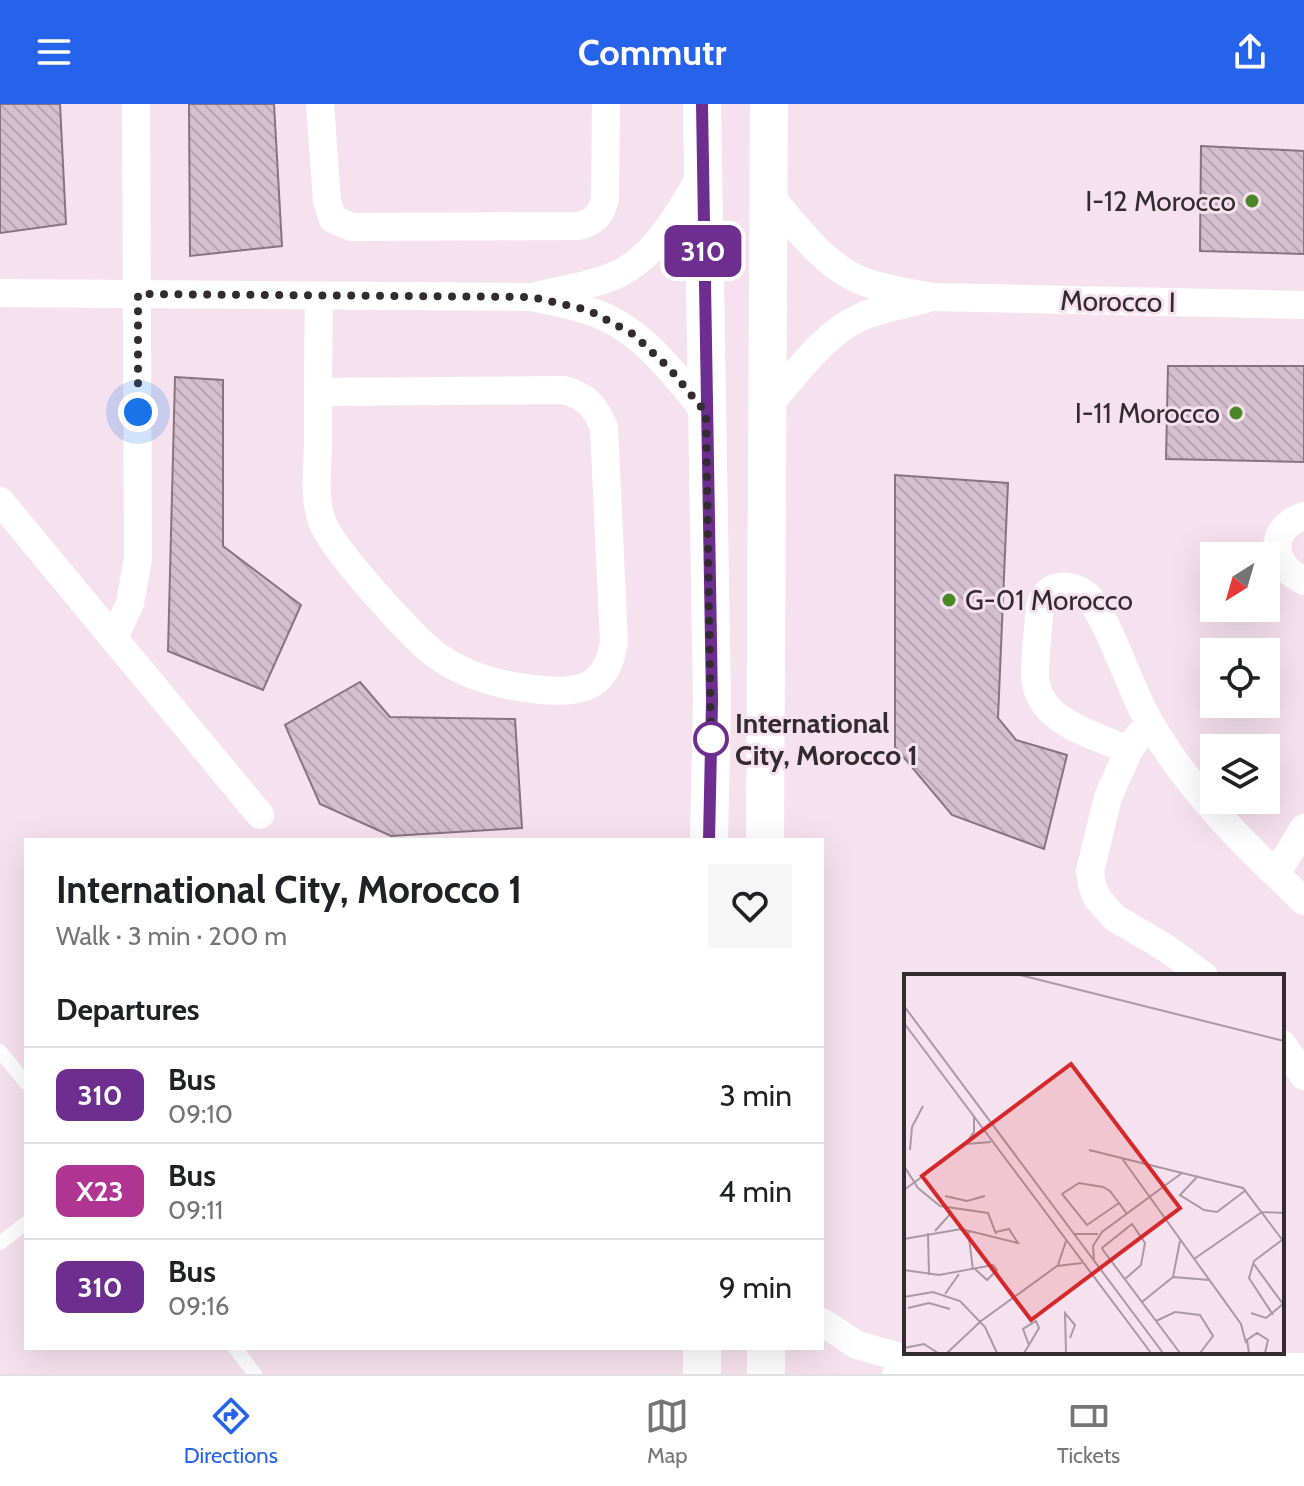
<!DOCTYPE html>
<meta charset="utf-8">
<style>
body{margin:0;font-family:Cabin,sans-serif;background:#f6f6f6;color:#202124;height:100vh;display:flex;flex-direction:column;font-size:30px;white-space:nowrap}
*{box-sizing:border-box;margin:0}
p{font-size:26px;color:#757577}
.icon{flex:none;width:44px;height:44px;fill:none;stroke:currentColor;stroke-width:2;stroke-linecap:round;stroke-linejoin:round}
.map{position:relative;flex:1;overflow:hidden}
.side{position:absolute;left:24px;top:734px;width:800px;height:512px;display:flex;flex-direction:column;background:#fff;border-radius:0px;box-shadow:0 8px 32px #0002}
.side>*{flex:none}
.badge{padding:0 16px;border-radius:12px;font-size:28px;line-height:52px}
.needle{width:52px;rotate:217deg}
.tools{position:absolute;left:1200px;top:438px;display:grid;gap:16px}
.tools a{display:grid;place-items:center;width:80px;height:80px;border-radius:0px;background:#fff;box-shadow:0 8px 32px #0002;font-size:40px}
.you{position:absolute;width:40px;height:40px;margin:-20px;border:6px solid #fff;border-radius:50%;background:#1a73e8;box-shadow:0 0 0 12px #1a73e833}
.map>.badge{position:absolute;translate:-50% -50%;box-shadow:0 0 0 4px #fff}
h2{padding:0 32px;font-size:30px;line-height:72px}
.round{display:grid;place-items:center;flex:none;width:84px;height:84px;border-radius:0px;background:#f6f6f6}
.overview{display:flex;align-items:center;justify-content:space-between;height:136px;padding:0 32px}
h1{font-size:38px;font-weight:700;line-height:60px}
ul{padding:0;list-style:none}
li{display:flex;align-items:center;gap:24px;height:96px;padding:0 32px;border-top:2px solid #e0e0e0}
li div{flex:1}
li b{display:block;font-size:30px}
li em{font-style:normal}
li .badge{min-width:88px;font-weight:700;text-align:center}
header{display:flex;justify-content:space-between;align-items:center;height:104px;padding:0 32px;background:#2563eb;color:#fff;font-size:36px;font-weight:700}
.dock{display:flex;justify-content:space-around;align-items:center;height:112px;border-top:2px solid #e0e0e0;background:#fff;font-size:22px;color:#757577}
.dock a{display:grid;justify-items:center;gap:4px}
.dock .current{color:#2563eb}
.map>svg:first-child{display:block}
</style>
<header><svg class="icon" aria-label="menu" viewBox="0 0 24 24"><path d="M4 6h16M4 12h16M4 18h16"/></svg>Commutr<svg class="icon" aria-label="share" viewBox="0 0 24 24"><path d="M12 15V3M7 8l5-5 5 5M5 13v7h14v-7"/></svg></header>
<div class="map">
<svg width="1304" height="1270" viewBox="0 0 1304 1270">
<defs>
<pattern id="building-back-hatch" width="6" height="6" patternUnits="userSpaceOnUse" patternTransform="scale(2)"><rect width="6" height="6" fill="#d4c0cc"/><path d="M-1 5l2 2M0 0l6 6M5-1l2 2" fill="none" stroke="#b6a5b0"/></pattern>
</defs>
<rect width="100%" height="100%" fill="#f6e2ee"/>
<g fill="url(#building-back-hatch)" stroke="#86747f" stroke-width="2">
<path d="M0,0H60L66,120L0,129Z"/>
<path d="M189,0H274L282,142L190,152Z"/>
<path d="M1201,42L1304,47V150L1200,147Z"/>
<path d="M1168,262H1304V358L1166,355Z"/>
<path d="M175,273L223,276V442L301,501L263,586L168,547Z"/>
<path d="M895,371L1008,379L998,614L1016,636L1067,651L1044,745L952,711L895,643Z"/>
<path d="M360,578L390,613L515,615L522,724L391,732L320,700L285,621Z"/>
</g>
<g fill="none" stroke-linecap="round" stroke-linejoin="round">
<g stroke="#fff" stroke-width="14">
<path d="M0,947L26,979"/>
<path d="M0,1139L26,1119"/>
<path d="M235,1244L255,1270"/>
</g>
<g stroke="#fff" stroke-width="28">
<path d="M320,0L327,97L333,115L351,123L578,122C594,119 602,110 605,94L606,0"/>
<path d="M770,92C796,122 822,160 860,176C883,186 909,188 933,193L1304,201"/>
<path d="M0,189L532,193C550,197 568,200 586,206C639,221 673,268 706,309"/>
<path d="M540,191C566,185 594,181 618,170C659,150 679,107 702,71"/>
<path d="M318,288L564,286C586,292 596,303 604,324L614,538C607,588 575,590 533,585C498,581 465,572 436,551C412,533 331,444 322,417C313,393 318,363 318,338C318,289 318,241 319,192"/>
<path d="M769,300C796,271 822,231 859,214C879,204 904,201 926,195"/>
<path d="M0,397L260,711"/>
<path d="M1304,412C1266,425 1271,462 1304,477"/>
<path d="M114,534L130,499L138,455L136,0"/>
<path d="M1139,631L1129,646L1108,693L1090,767L1092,781L1097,794L1115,814L1166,844L1204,872"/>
<path d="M1129,646C1094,631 1037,618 1035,572C1035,549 1038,526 1040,503C1046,477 1072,478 1089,493C1116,532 1127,580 1151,621C1192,690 1246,742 1304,797"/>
<path d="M1276,770L1304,724"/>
<path d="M1282,940L1304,972"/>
<path d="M822,1218L857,1241L928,1261"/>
<path d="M896,1270L933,1262L1304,1263"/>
</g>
<g stroke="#fff" stroke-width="38">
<path d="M702,0L712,597L709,736"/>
<path d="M765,736L769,0"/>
<path d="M766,1244V1270"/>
<path d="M702,1270V1244"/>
</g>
</g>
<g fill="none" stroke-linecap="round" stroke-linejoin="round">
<defs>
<path id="line" d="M702,0L712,597L709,736"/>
</defs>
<use href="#line" stroke="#fff" stroke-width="18"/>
<use href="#line" stroke="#6e2e90" stroke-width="12"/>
<path stroke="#322b2f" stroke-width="8" stroke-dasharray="0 14.4" d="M138,308V190L532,193L588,206L633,230L670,265L706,309L711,635"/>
</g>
<g fill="#4a8725" stroke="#f6e2ee" stroke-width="3">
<circle cx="1252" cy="97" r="8"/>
<circle cx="1236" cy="309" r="8"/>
<circle cx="949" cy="496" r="8"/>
</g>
<circle fill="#fff" stroke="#6e2e90" stroke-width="4" cx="711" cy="635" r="16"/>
<g text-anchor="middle" stroke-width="6" stroke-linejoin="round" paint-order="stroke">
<g font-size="28" fill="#322b2f" stroke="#f6e2ee" text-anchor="end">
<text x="1236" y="107">I-12 Morocco</text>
<text x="1220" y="319">I-11 Morocco</text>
<text x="965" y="506" text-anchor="start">G-01 Morocco</text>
</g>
<g font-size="28" fill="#322b2f" stroke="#f6e2ee">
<text transform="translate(1118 197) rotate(1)" y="10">Morocco I</text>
</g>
<g font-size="28" font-weight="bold" fill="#322b2f" stroke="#f6e2ee" text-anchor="start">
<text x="735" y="629">International<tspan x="735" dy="32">City, Morocco 1</tspan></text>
</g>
</g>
<g transform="translate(904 870)">
<rect width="380" height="380" fill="#f6e2ee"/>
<path fill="none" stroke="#a899a2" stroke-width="2" d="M116,1L380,67M0,32L259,379M0,49L247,379M62,170L87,168M6,176L8,153L19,132M185,176L339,214L380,268M217,183L337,350L342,369M0,192L14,214L36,232L84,239L92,260M294,202L276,221L300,236L313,238L342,216M0,216L61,171L70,158V143M41,222L63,227L81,222M215,229L183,251L158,220L175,209L199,213L206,217L215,229L223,240M64,256L69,296M31,257L48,238M24,259L25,301M169,260H194M0,265L57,255L114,269L105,255L92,258M276,267L269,303L305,306M290,285L358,238L380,239M190,286L189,272L198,258L278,199M154,291L162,267M0,296L35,301L89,291L93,296L83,306L71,295M221,305L237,291L241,269L228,250L198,274L199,276L276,379M41,320L55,300M0,323L29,318L56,327L81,353L93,379M238,328L269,303M4,334L25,329L46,335M347,339L362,344L379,330L349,289M369,341L345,304L350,287L378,266M252,347L271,338L296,341L309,362L296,379M0,374L20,370L34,379M43,379L77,347L153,292L178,289M120,379L125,371L135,354L132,347L119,355L125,371M162,379L161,339L171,351L166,364M345,379L343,366L353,359L364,366L361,379"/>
<path fill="#d62828" fill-opacity="0.15" stroke="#d62828" stroke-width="4" d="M167,90L276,234L127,346L18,202Z"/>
<rect width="380" height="380" fill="none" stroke="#322b2f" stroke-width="4"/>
</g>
</svg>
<div class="tools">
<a><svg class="needle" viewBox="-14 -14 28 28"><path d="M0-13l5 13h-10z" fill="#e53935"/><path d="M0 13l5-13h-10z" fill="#757577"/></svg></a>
<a><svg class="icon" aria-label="locate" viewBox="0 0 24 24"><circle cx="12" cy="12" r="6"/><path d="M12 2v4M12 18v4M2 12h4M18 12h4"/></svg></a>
<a><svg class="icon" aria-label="layers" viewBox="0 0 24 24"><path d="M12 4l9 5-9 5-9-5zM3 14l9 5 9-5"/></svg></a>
</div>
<div class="you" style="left:138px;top:308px"></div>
<b class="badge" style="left:703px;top:147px;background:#6e2e90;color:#fff">310</b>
<section class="side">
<div class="overview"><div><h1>International City, Morocco 1</h1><p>Walk · 3 min · 200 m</p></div><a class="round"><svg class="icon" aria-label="heart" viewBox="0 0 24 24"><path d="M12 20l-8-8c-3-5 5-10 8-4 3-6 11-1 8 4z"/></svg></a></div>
<h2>Departures</h2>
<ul>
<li><span class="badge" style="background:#6e2e90;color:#fff">310</span><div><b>Bus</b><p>09:10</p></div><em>3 min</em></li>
<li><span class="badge" style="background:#b03593;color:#fff">X23</span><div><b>Bus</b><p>09:11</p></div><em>4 min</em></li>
<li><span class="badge" style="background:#6e2e90;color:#fff">310</span><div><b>Bus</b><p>09:16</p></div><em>9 min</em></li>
</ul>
</section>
</div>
<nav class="dock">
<a class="current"><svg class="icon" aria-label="directions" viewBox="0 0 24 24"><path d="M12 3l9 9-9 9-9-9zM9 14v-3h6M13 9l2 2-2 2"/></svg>Directions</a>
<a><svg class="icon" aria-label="map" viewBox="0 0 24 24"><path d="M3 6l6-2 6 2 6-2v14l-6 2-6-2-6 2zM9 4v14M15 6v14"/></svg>Map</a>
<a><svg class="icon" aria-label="tickets" viewBox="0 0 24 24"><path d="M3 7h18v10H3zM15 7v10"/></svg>Tickets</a>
</nav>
